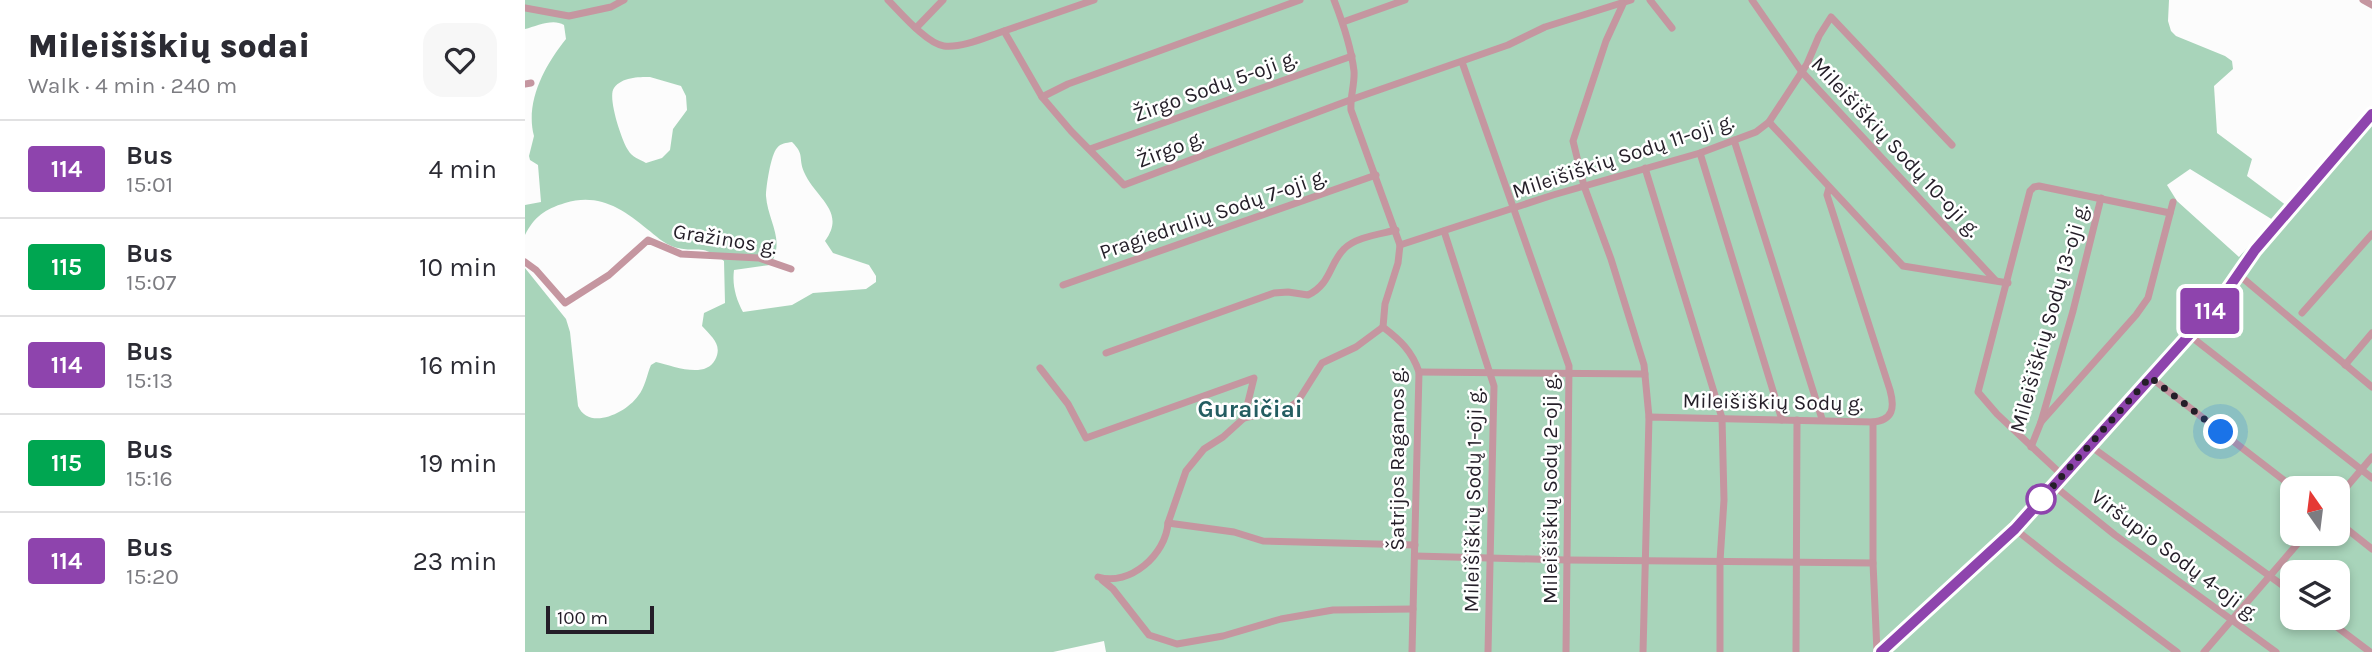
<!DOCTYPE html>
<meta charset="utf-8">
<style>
body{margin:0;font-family:Karla,sans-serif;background:#f7f7f7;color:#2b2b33;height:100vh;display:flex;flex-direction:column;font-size:26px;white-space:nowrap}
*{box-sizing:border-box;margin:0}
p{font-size:23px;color:#7c7c81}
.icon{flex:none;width:38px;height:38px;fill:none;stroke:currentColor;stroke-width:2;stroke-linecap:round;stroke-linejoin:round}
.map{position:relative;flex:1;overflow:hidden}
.side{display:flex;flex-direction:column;background:#fff;width:525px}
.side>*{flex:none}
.badge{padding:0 14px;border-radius:5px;font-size:24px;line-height:46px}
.needle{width:46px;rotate:346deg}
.controls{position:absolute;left:1755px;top:476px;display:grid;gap:14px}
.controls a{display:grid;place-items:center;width:70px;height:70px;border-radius:14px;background:#fff;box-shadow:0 4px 10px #0003;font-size:35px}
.scale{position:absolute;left:21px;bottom:18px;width:108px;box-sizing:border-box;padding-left:7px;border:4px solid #241e28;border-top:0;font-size:19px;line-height:24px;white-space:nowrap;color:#241e28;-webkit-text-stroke:5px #fff;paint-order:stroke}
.you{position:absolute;width:35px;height:35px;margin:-18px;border:5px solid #fff;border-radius:50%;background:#1a73e8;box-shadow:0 0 0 10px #1a73e833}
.map>.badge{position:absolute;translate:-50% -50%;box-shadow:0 0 0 4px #fff}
.round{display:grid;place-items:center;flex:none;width:74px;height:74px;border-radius:21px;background:#f7f7f7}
.head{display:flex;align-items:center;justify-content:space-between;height:119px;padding:0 28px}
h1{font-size:33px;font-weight:800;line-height:52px}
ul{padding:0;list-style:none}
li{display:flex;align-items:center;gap:21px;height:98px;padding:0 28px;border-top:2px solid #e1e1e2}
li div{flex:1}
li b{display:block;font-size:26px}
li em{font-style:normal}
li .badge{min-width:77px;font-weight:700;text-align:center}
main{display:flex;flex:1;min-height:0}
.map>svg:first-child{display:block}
</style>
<main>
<section class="side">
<div class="head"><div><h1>Mileišiškių sodai</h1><p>Walk · 4 min · 240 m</p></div><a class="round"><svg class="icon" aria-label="heart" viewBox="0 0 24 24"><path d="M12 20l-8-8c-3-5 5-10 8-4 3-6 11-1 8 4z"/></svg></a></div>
<ul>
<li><span class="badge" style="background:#8e44ad;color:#fff">114</span><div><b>Bus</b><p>15:01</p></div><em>4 min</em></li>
<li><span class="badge" style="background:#00a651;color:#fff">115</span><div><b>Bus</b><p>15:07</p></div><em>10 min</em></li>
<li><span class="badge" style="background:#8e44ad;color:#fff">114</span><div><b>Bus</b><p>15:13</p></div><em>16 min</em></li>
<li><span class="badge" style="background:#00a651;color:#fff">115</span><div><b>Bus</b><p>15:16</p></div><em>19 min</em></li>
<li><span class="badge" style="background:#8e44ad;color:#fff">114</span><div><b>Bus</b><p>15:20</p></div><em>23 min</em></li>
</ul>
</section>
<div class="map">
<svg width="1847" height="652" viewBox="0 0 1847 652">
<rect width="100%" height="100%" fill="#fcfcfc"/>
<path fill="#a8d4ba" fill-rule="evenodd" d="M0,0H1644L1643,21L1646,31L1651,36L1700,56L1707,61L1708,69L1689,86L1692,133L1727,159L1722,176L1762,206L1847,108V652H581L579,641L528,652H0V268L41,319L45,332L53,406C64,431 101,413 113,396C120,388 122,374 126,365L131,362C148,366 180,379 190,360C198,345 187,337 177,326L179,313L200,303L199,261C174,242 173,254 149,247C139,244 130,235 122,229C97,208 73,193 40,203C20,209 9,217 0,235V205L16,202L13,165L5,160L4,156L9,136C0,103 19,66 41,39L39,25C28,18 12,26 0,29ZM125,77L156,86L161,96L162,110L148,129L145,150L137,158L121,163C114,159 107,157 103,150C97,141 82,97 89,88C97,77 113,77 125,77ZM267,142C280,155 273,157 279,172C290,198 322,211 300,241L308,253L344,265L351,276V282L341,289L288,293L267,305L218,312C211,299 207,285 209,270L245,265C261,240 243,222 241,196C241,187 246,154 252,148C256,143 261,143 267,142ZM1665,169L1748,220L1714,257L1652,201L1642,185ZM1768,488H1813V534H1768ZM1768,572H1813V618H1768Z"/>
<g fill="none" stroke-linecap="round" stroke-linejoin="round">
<g stroke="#c596a0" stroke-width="7">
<path d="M363,0C375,12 402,44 419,46C438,48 461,37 479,31L517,97L546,131L599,185L825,100L983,45L1020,27L1106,0"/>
<path d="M809,0C818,23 826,46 829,71C830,84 825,96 826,110L875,245L873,263L860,304L858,327C875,340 887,351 894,372L887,652"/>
<path d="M1125,0L1147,28"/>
<path d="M1227,0L1277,72L1470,280"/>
<path d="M1838,0L1847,5"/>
<path d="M1098,4L1081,41L1048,141L1059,186L1086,259L1119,365L1124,417"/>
<path d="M0,8L44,16L86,7L99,0"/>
<path d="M818,22L880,0"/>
<path d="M391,28L418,0"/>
<path d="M479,31L569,0"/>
<path d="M937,62L1044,366L1041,652"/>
<path d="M0,84L6,83"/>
<path d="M517,97L543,84L775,0"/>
<path d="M1244,122L1378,266L1483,283"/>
<path d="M1209,140L1297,419"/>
<path d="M565,149L827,56"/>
<path d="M1175,153L1257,420"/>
<path d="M1120,168L1197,418L1199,500L1195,561V652"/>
<path d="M919,231L969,386L963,652"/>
<path d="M875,245L1028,195L1175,153L1231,132L1244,122L1282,64L1294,36L1306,17L1427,145"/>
<path d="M0,262L11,270L40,303L84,275L123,240L156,254L234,258L266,269"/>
<path d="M1714,275L1847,387"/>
<path d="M538,285L851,175"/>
<path d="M1777,313L1847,234"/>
<path d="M1664,335L1847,478"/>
<path d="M581,353L749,293L763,292L783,295C806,284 804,264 819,249C830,237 856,234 871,230"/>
<path d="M1820,365L1847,333"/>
<path d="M515,368L543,404L561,438L729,378L719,418"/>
<path d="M894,372L1120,374"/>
<path d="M1625,377L1769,488"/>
<path d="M1348,422V563"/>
<path d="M1516,422L1611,315L1623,298L1648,202"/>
<path d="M1564,445L1768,593"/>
<path d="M1506,447L1516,422L1548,311L1576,198"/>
<path d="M1537,475L1472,414L1453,392L1505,191L1509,187L1514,186L1645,213"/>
<path d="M1528,485L1590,535L1751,652"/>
<path d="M1813,497L1847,457"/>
<path d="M1813,522L1847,549"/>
<path d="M643,523L709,532L738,541L890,545"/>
<path d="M1490,529L1534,564L1652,652"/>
<path d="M890,556L1042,560L1348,563L1352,652"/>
<path d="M573,577C605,587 641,554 643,523L661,471L679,449L698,437L719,418L765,407L773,401L797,363L831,347L858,327"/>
<path d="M577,580L588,589L624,635L652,644L698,636L756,619L808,610L888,609"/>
<path d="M1800,618L1845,652"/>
<path d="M1118,652L1124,417L1348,422C1368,420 1370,408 1365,390L1302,195L1304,188"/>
<path d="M1271,652L1272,420"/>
<path d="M1356,652L1490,529L1694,302L1730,250L1847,114"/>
<path d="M1679,652L1781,534"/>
</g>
</g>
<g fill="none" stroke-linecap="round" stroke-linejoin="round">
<defs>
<path id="line" d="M1356,652L1490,529L1694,302L1730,250L1847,114"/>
</defs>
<use href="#line" stroke="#fff" stroke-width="16"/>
<use href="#line" stroke="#8e44ad" stroke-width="10"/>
<path stroke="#241e28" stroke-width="7" stroke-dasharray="0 12.6" d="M1516,499L1514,502L1625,377L1696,432"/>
</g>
<circle fill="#fff" stroke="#8e44ad" stroke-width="3.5" cx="1516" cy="499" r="14"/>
<g text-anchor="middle" stroke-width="5" stroke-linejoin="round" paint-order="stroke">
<g font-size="21" fill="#241e28" stroke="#fff">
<text transform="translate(690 86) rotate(-20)" y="7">Žirgo Sodų 5-oji g.</text>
<text transform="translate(1371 147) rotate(47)" y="7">Mileišiškių Sodų 10-oji g.</text>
<text transform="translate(645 149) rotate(-21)" y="7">Žirgo g.</text>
<text transform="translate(1098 156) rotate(-18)" y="7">Mileišiškių Sodų 11-oji g.</text>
<text transform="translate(688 214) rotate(-19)" y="7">Pragiedrulių Sodų 7-oji g.</text>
<text transform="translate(200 239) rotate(9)" y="7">Gražinos g.</text>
<text transform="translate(1524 318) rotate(-74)" y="7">Mileišiškių Sodų 13-oji g.</text>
<text transform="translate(1248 402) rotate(1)" y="7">Mileišiškių Sodų g.</text>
<text transform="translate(872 459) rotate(-90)" y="7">Šatrijos Raganos g.</text>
<text transform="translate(1025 489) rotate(-90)" y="7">Mileišiškių Sodų 2-oji g.</text>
<text transform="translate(948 500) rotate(-89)" y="7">Mileišiškių Sodų 1-oji g.</text>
<text transform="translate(1650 555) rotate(37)" y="7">Viršupio Sodų 4-oji g.</text>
</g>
<g font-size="24" font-weight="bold" fill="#235d61" stroke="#fff">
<text x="725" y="417">Guraičiai</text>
</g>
</g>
</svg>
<div class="controls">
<a><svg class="needle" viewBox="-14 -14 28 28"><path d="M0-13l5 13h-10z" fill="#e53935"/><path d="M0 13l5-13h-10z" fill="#7c7c81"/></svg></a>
<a><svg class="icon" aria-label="layers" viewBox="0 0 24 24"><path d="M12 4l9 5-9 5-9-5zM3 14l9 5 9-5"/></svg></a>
</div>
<div class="scale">100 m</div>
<div class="you" style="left:1696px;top:432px"></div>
<b class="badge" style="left:1685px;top:311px;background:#8e44ad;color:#fff">114</b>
</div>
</main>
